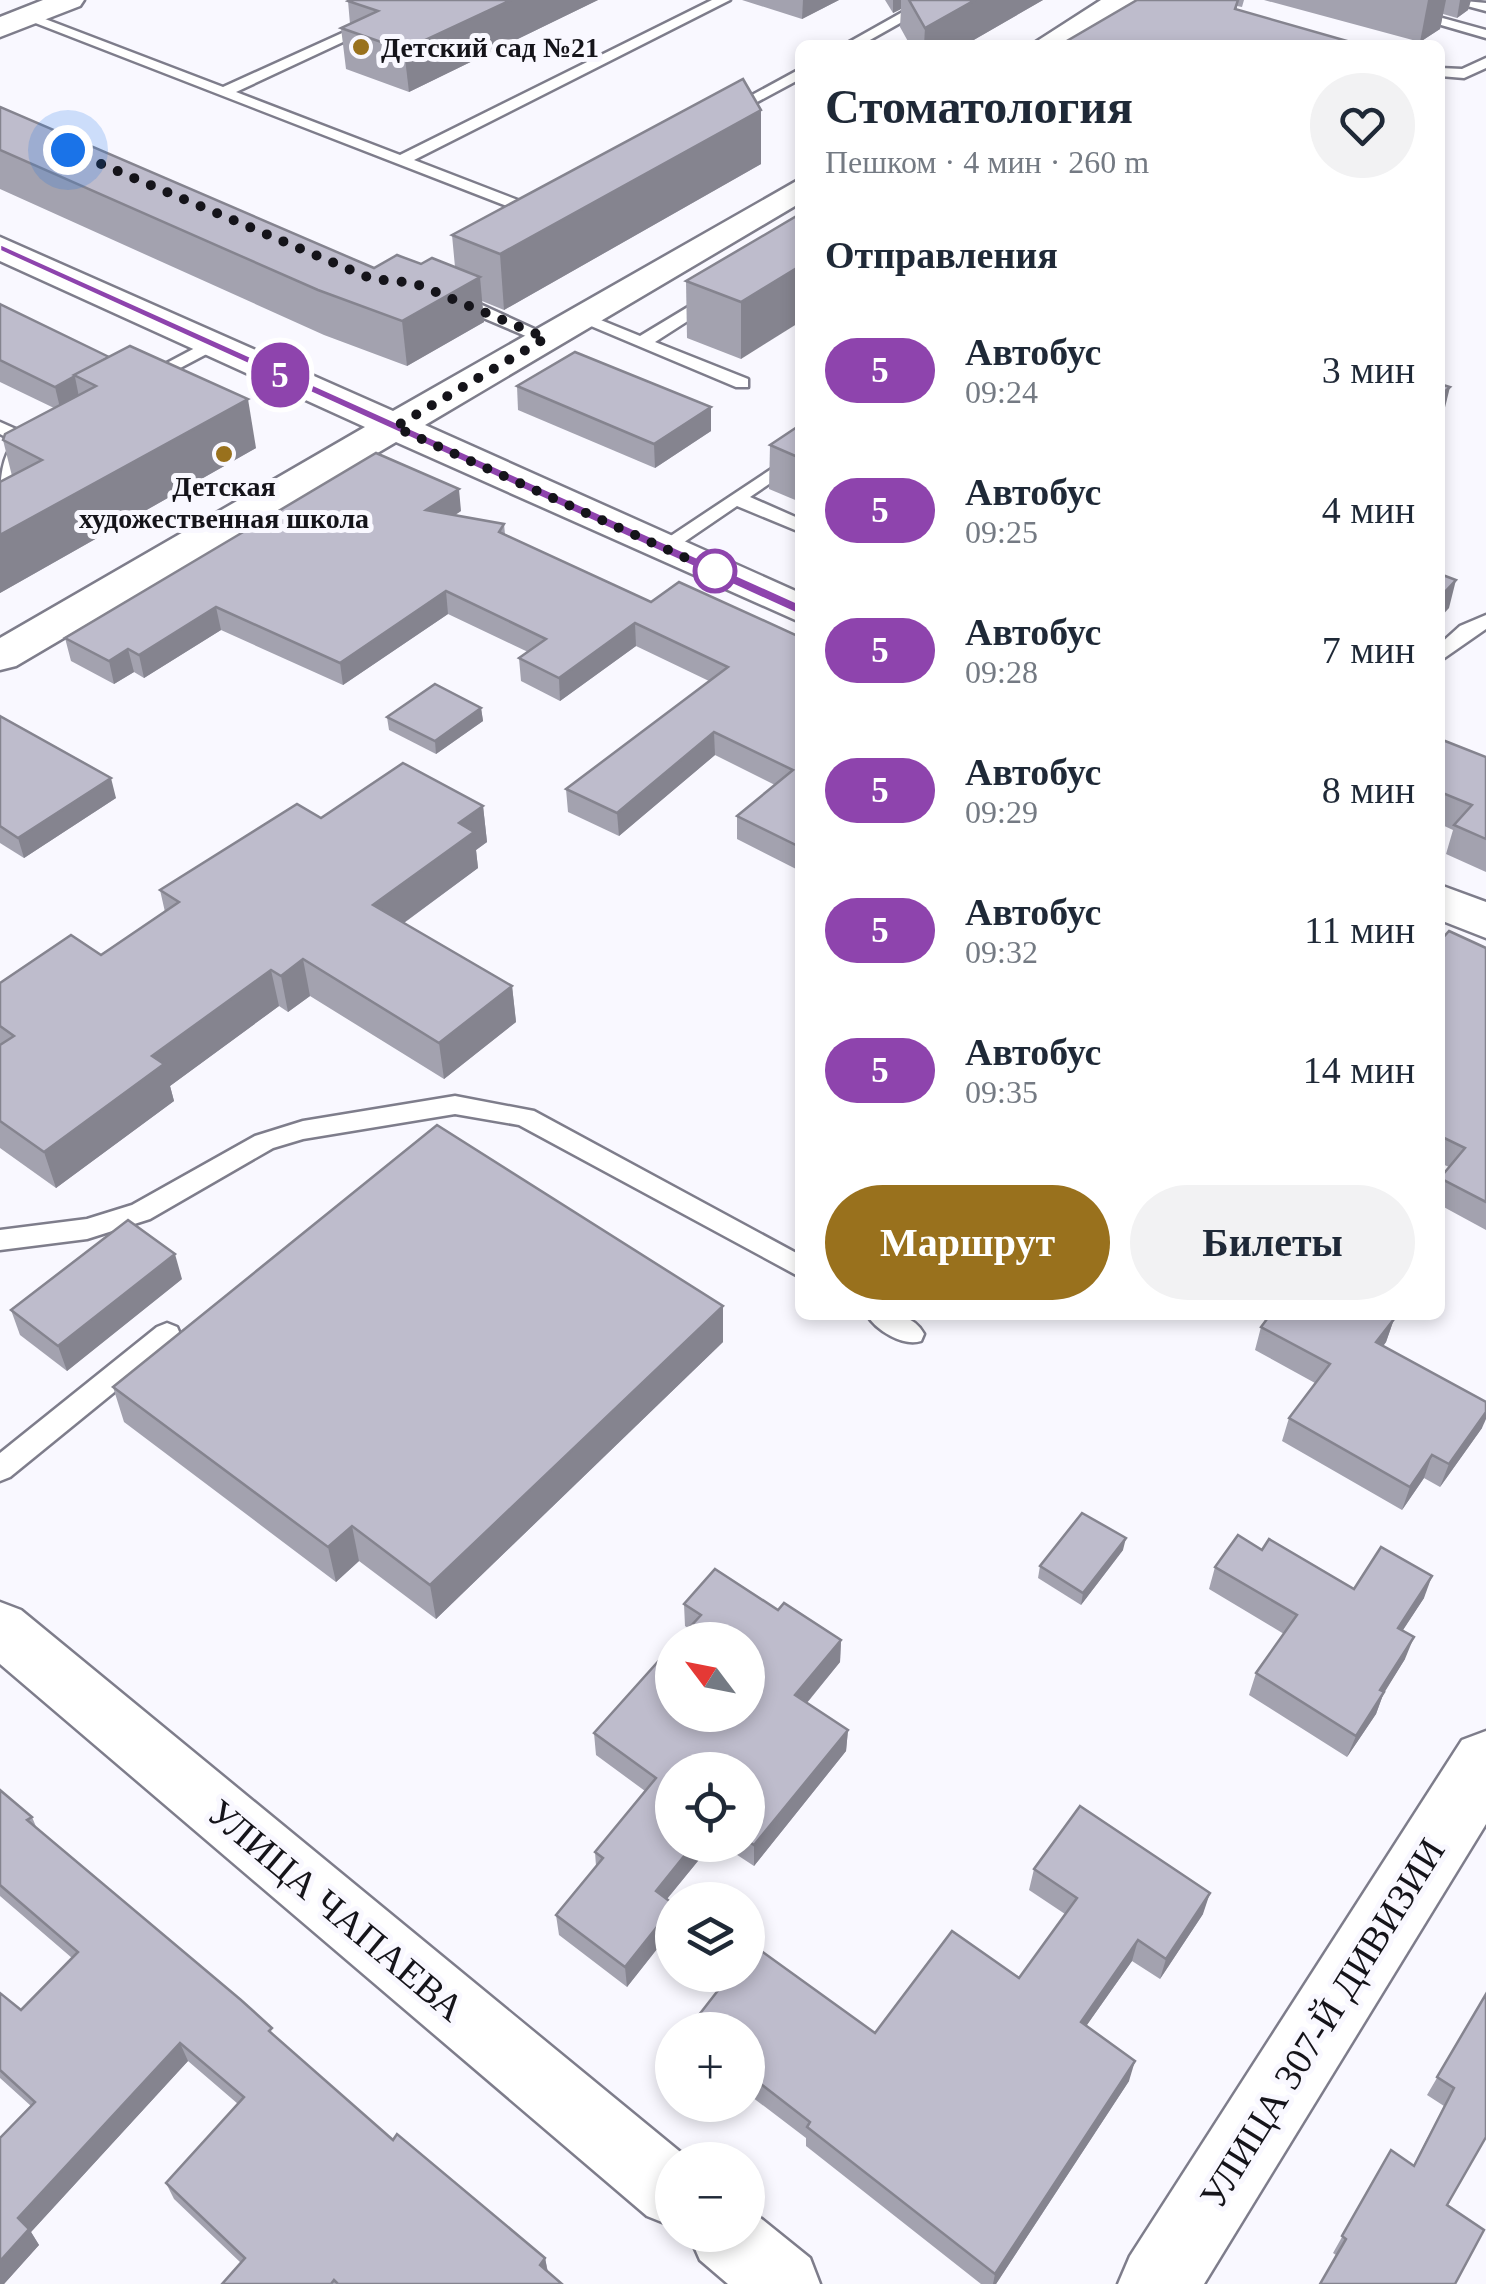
<!DOCTYPE html>
<html lang="ru">
<meta charset="utf-8">
<style>
body{margin:0;font-family:Georgia,serif;background:#f2f2f3;color:#1f2937;height:100vh;display:flex;flex-direction:column;font-size:38px;white-space:nowrap}
*{box-sizing:border-box;margin:0}
p{font-size:32px;color:#747a83}
.icon{flex:none;width:55px;height:55px;fill:none;stroke:currentColor;stroke-width:2;stroke-linecap:round;stroke-linejoin:round}
.map{position:relative;flex:1;overflow:hidden}
.side{position:absolute;left:795px;top:40px;width:650px;height:1280px;display:flex;flex-direction:column;background:#fff;border-radius:15px;box-shadow:0 5px 15px #0003}
.side>*{flex:none}
.badge{padding:0 20px;border-radius:32px;font-size:35px;line-height:65px}
.needle{width:65px;rotate:302deg}
.controls{position:absolute;left:655px;top:1622px;display:grid;gap:20px}
.controls a{display:grid;place-items:center;width:110px;height:110px;border-radius:50%;background:#fff;box-shadow:0 5px 15px #0003;font-size:50px}
.you{position:absolute;width:50px;height:50px;margin:-25px;border:8px solid #fff;border-radius:50%;background:#1a73e8;box-shadow:0 0 0 15px #1a73e833}
.map>.badge{position:absolute;translate:-50% -50%;box-shadow:0 0 0 5px #fff}
h2{padding:0 30px;font-size:38px;line-height:90px}
.round{display:grid;place-items:center;flex:none;width:105px;height:105px;border-radius:52px;background:#f2f2f3}
.overview{display:flex;align-items:center;justify-content:space-between;height:170px;padding:0 30px}
h1{font-size:48px;font-weight:700;line-height:75px}
.cta{display:flex;gap:20px;margin-top:auto;padding:20px 30px}
.cta a{flex:1;height:115px;border-radius:60px;background:#99711d;color:#fff;font-size:40px;font-weight:700;line-height:115px;text-align:center}
.cta a+a{background:#f2f2f3;color:#1f2937}
ul{padding:0;list-style:none}
li{display:flex;align-items:center;gap:30px;height:140px;padding:0 30px}
li div{flex:1}
li b{display:block;font-size:38px}
li em{font-style:normal}
li .badge{min-width:110px;font-weight:700;text-align:center}
.map>svg:first-child{display:block}
</style>
<div class="map">
<svg width="1486" height="2284" viewBox="0 0 1486 2284">
<rect width="100%" height="100%" fill="#f9f8ff"/>
<g fill="none" stroke-linecap="round" stroke-linejoin="round">
<defs>
<g id="service">
<path d="M415,0H433L236,92L400,155L712,0H730L414,160L546,211V217L540,219L20,17L32,14L223,87Z"/>
<path d="M924,0H941L861,45H844Z"/>
<path d="M1355,0H1377L1486,30V38Z"/>
<path d="M1454,0L1486,3V11L1456,3Z"/>
<path d="M1486,58V68L1464,78L1440,76V68L1462,69Z"/>
<path d="M800,69V79L731,116L719,113Z"/>
<path d="M448,295H460L554,338L540,342L448,303Z"/>
<path d="M708,295L722,299L655,342L748,379V387H736L572,318L586,314L640,336Z"/>
<path d="M212,339L221,344L218,348L148,385L133,381Z"/>
<path d="M0,422L27,434L40,429L49,434L20,455L9,504L0,510C0,485 0,458 15,442L0,434Z"/>
<path d="M800,450V463L750,497L800,519V532L737,506L671,551H657L654,547Z"/>
<path d="M1486,615V629L1440,661V644L1460,626Z"/>
<path d="M455,1096L534,1111L800,1255V1277L519,1125L455,1114L303,1139L273,1148L150,1219L87,1239L0,1250V1230L87,1219L132,1205L255,1136L303,1121Z"/>
<path d="M867,1315C889,1315 912,1312 924,1334L921,1341C903,1347 876,1330 867,1315Z"/>
<path d="M167,1323L177,1327L180,1334L177,1341L10,1477L0,1481V1453L157,1327Z"/>
</g>
<g id="minor">
<path d="M0,1602L21,1610L690,2160H672V2226L647,2216L0,1664Z"/>
<path d="M748,2208L810,2258L820,2284H728L700,2260L689,2235H748Z"/>
</g>
<g id="tertiary">
<path d="M1101,0H1138L1068,45H1031Z"/>
<path d="M800,179V203L425,425L800,593V622L396,442L16,666L0,670V638L365,427L0,261V237L393,411Z"/>
<path d="M1440,885L1486,902V938L1440,920Z"/>
<path d="M1486,1731V1824L1204,2284H1118L1130,2256L1462,1740Z"/>
</g>
<path id="primary" d="M43,0H84L80,6L0,37V17Z"/>
</defs>
<use href="#service" stroke="#7e7d8b" stroke-width="5"/>
<use href="#minor" stroke="#7e7d8b" stroke-width="5"/>
<use href="#tertiary" stroke="#7e7d8b" stroke-width="5"/>
<use href="#primary" stroke="#7e7d8b" stroke-width="5"/>
<use href="#service" fill="#fff" fill-rule="evenodd"/>
<use href="#minor" fill="#fff" fill-rule="evenodd"/>
<use href="#tertiary" fill="#fff" fill-rule="evenodd"/>
<use href="#primary" fill="#fff" fill-rule="evenodd"/>
</g>
<g fill="#a3a2af">
<path d="M598,0L409,92L346,69L341,28L350,24L348,1Z"/>
<path d="M742,0H839L802,19Z"/>
<path d="M885,0H1043L965,45H910L900,27L901,9L893,13Z"/>
<path d="M1137,0H1244L1242,7L1237,6V9Z"/>
<path d="M1264,0H1471L1468,10L1457,18L1443,14L1440,29L1420,42Z"/>
<path d="M0,107L374,268L421,264L455,267L452,235L761,110V164L504,310L482,301L484,322L407,366L324,335L0,189Z"/>
<path d="M800,214L741,359L687,338L686,281Z"/>
<path d="M0,304L256,448L0,593V482L12,476L3,440L54,408L0,382Z"/>
<path d="M517,386L711,407V431L655,468L518,410Z"/>
<path d="M800,425V502L769,489L770,445Z"/>
<path d="M461,511L455,515L504,524L505,534L651,602L800,637V871L737,839V816L775,785L715,755L619,836L568,812L566,789L709,681L636,646L560,701L521,681L519,658L528,652L448,614L343,685L221,630L144,678L134,672L114,684L71,661L65,638Z"/>
<path d="M481,708L483,721L436,754L389,730L387,717Z"/>
<path d="M0,716L116,798L24,858L0,843Z"/>
<path d="M1440,739L1486,757V872L1446,854L1453,830L1440,824Z"/>
<path d="M483,806L487,842L476,850L478,868L404,923L512,986L516,1022L444,1079L310,996L288,1012L279,1006L170,1086L174,1101L56,1188L0,1148V983L101,955L165,912L160,890L321,818Z"/>
<path d="M1440,941L1486,948V1230L1440,1205V1178L1449,1167L1440,1163Z"/>
<path d="M182,1279L67,1371L20,1335L11,1310Z"/>
<path d="M1394,1319L1386,1342L1383,1346L1482,1428L1440,1487L1424,1478L1402,1510L1282,1441L1289,1418L1315,1383L1255,1350L1261,1327Z"/>
<path d="M723,1342L436,1619L359,1561L336,1582L124,1422L113,1387Z"/>
<path d="M1123,1550L1081,1605L1038,1578L1040,1566Z"/>
<path d="M1262,1550L1354,1589L1424,1598L1402,1631L1405,1659L1384,1692L1376,1714L1347,1757L1249,1695L1256,1673L1284,1634L1209,1589L1215,1567Z"/>
<path d="M684,1604L778,1610L841,1640L840,1662L807,1703L848,1730L846,1751L754,1866L722,1845H748V1770H672L711,1845L667,1899L672,1903V1930L627,1987L559,1935L556,1915L596,1866L595,1852L645,1791L596,1755L594,1733L688,1628L685,1626Z"/>
<path d="M0,1790L32,1817L37,1829L393,2140L545,2258L548,2272L562,2284H222L241,2263L174,2199L166,2183L238,2104L188,2061L31,2232L39,2245L4,2284H0L31,2106L0,2078V1993L21,2010L72,1958L0,1896Z"/>
<path d="M1034,1869L1203,1914L1160,1979L1132,1961L1086,2026L1129,2081L996,2284H981L806,2146V2138L748,2094V2030L875,2033L1019,1978L1065,1914L1029,1890Z"/>
<path d="M1486,1994L1447,2205L1336,2255L1333,2253L1391,2150L1413,2166L1444,2106L1427,2095Z"/>
</g>
<g fill="#85848f">
<path d="M511,0H598L409,92L404,50Z"/>
<path d="M803,0H839L802,19Z"/>
<path d="M893,0H901V9L893,13Z"/>
<path d="M975,0H1043L965,45H924L925,28Z"/>
<path d="M1428,0H1446L1440,29L1420,42Z"/>
<path d="M1460,0H1471L1468,10L1457,18Z"/>
<path d="M761,110V164L504,310L500,254Z"/>
<path d="M800,266V322L741,359V302Z"/>
<path d="M480,277L484,322L407,366L402,321Z"/>
<path d="M75,377L80,402L61,412L55,387Z"/>
<path d="M1450,387L1442,420L1440,422V396Z"/>
<path d="M248,399L256,448L0,593V535Z"/>
<path d="M711,407V431L655,468L654,444Z"/>
<path d="M459,489L461,511L429,532L426,510Z"/>
<path d="M1456,580L1449,608L1440,618V597Z"/>
<path d="M446,591L448,614L343,685L340,663Z"/>
<path d="M216,607L221,630L144,678L139,655Z"/>
<path d="M635,623L636,646L560,701L559,678Z"/>
<path d="M128,649L134,672L114,684L109,661Z"/>
<path d="M481,708L483,721L436,754L435,741Z"/>
<path d="M714,732L715,755L619,836L617,813Z"/>
<path d="M111,778L116,798L24,858L18,838Z"/>
<path d="M483,806L487,842L476,850L478,868L379,941L373,905L459,823Z"/>
<path d="M303,959L310,996L288,1012L281,976Z"/>
<path d="M271,970L279,1006L170,1086L174,1101L56,1188L44,1152L152,1056Z"/>
<path d="M512,986L516,1022L444,1079L439,1043Z"/>
<path d="M175,1254L182,1279L67,1371L58,1346Z"/>
<path d="M723,1306V1342L436,1619L430,1585Z"/>
<path d="M1394,1319L1386,1342L1369,1366L1376,1342Z"/>
<path d="M1486,1412V1419L1482,1428L1440,1487L1449,1464Z"/>
<path d="M1432,1455L1424,1478L1402,1510L1410,1487Z"/>
<path d="M352,1526L359,1561L336,1582L328,1547Z"/>
<path d="M1126,1538L1123,1550L1081,1605L1083,1593Z"/>
<path d="M1432,1576L1424,1598L1390,1650L1398,1628Z"/>
<path d="M1414,1637L1405,1659L1381,1698L1384,1692L1376,1714L1347,1757L1356,1736L1380,1690Z"/>
<path d="M841,1640L840,1662L795,1717V1695Z"/>
<path d="M848,1730L846,1751L754,1866V1845Z"/>
<path d="M693,1845H711L657,1911L656,1891Z"/>
<path d="M1210,1893L1203,1914L1160,1979L1166,1959Z"/>
<path d="M672,1908V1930L627,1987L625,1967Z"/>
<path d="M1138,1940L1132,1961L1075,2042L1081,2022Z"/>
<path d="M180,2043L188,2061L31,2232L39,2245L4,2284H0V2261L18,2218Z"/>
<path d="M1135,2061L1129,2081L996,2284H993L995,2274Z"/>
<path d="M545,2258L548,2274L540,2265Z"/>
</g>
<g fill="#bebccc" stroke="#85848f" stroke-width="2.5">
<path d="M350,0H511L404,50L341,28L378,11L348,1Z"/>
<path d="M909,0H975L925,28Z"/>
<path d="M1137,0H1238L1235,9L1361,45H1060Z"/>
<path d="M743,79L761,110L500,254L452,235Z"/>
<path d="M0,107L374,268L397,255L421,264L432,258L480,277L402,321L318,290L0,150Z"/>
<path d="M800,214V266L741,302L686,281Z"/>
<path d="M0,304L109,357L55,387L0,360Z"/>
<path d="M130,346L248,399L0,535V482L42,460L3,440L5,434L96,386L74,375Z"/>
<path d="M575,352L711,407L654,444L517,386Z"/>
<path d="M1440,384L1450,387L1440,396Z"/>
<path d="M800,425V458L770,445Z"/>
<path d="M376,453L459,489L426,510L504,524L499,532L651,602L679,582L800,637V847L737,816L793,770L714,732L617,813L566,789L728,667L635,623L559,678L519,658L546,639L446,591L340,663L216,607L139,655L128,649L109,661L65,638Z"/>
<path d="M1440,574L1456,580L1440,597Z"/>
<path d="M435,684L481,708L435,741L387,717Z"/>
<path d="M0,716L111,778L18,838L0,826Z"/>
<path d="M1440,739L1486,757V839L1454,825L1472,805L1440,792Z"/>
<path d="M403,763L483,806L459,823L474,832L373,905L512,986L439,1043L303,959L281,976L271,970L152,1056L164,1064L44,1152L0,1121V1045L14,1036L0,1026V983L71,935L101,955L179,902L160,890L297,804L321,818Z"/>
<path d="M1449,931L1486,948V1202L1440,1178L1465,1148L1440,1136V941Z"/>
<path d="M437,1125L723,1306L430,1585L352,1526L328,1547L113,1387Z"/>
<path d="M128,1220L175,1254L58,1346L11,1310Z"/>
<path d="M1270,1315H1387L1394,1319L1376,1342L1486,1402V1412L1449,1464L1432,1455L1410,1487L1289,1418L1330,1364L1261,1327Z"/>
<path d="M1082,1513L1126,1538L1083,1593L1040,1566Z"/>
<path d="M1238,1535L1262,1550L1269,1539L1354,1589L1381,1547L1432,1576L1398,1628L1414,1637L1380,1690L1384,1692L1356,1736L1256,1673L1297,1615L1215,1567Z"/>
<path d="M715,1569L778,1610L784,1603L841,1640L795,1695L848,1730L754,1845L748,1841V1770H672V1845H693L656,1891L672,1903V1908L625,1967L556,1915L603,1858L595,1852L656,1778L594,1733L672,1646V1715H748V1640H678L701,1615L684,1604Z"/>
<path d="M0,1790L32,1817L27,1820L241,2000L272,2028L269,2031L393,2140L397,2134L545,2258L540,2265L562,2284H338L334,2280L331,2284H222L245,2258L166,2183L244,2097L180,2043L18,2218L29,2229L0,2261V2138L35,2102L0,2070V1993L21,2010L78,1952L0,1885Z"/>
<path d="M1080,1806L1210,1893L1166,1959L1138,1940L1081,2022L1135,2061L995,2274L807,2127L810,2122L748,2074V2030L688,2029L730,1975H748V1952L753,1945L875,2033L952,1931L1019,1978L1077,1898L1034,1869Z"/>
<path d="M1486,1994V2137L1447,2205L1484,2230L1455,2284H1320L1346,2239L1342,2236L1391,2150L1414,2166L1454,2088L1437,2077Z"/>
</g>
<path fill="#8e44ad" stroke="#fff" stroke-width="2.5" d="M0,244L805,606L808,609L795,613L0,251Z"/>
<g fill="none" stroke-linecap="round" stroke-linejoin="round">
<path stroke="#15141a" stroke-width="10" stroke-dasharray="0 18" d="M68,150L372,279L414,283L546,338L395,427L715,571"/>
</g>
<g fill="#99711d" stroke="#f9f8ff" stroke-width="4">
<circle cx="361" cy="47" r="10"/>
<circle cx="224" cy="454" r="10"/>
</g>
<circle fill="#fff" stroke="#8e44ad" stroke-width="5" cx="715" cy="571" r="20"/>
<g text-anchor="middle" stroke-width="10" stroke-linejoin="round" paint-order="stroke">
<g font-size="28" font-weight="bold" fill="#15141a" stroke="#f9f8ff" text-anchor="start">
<text x="381" y="57">Детский сад №21</text>
<text x="224" y="496" text-anchor="middle">Детская<tspan x="224" dy="32">художественная школа</tspan></text>
</g>
<g font-size="38" fill="#15141a" stroke="#f9f8ff">
<text transform="translate(336 1910) rotate(40)" y="13">УЛИЦА ЧАПАЕВА</text>
<text transform="translate(1322 2023) rotate(-58)" y="13">УЛИЦА 307-Й ДИВИЗИИ</text>
</g>
</g>
</svg>
<div class="controls">
<a><svg class="needle" viewBox="-14 -14 28 28"><path d="M0-13l5 13h-10z" fill="#e53935"/><path d="M0 13l5-13h-10z" fill="#747a83"/></svg></a>
<a><svg class="icon" aria-label="locate" viewBox="0 0 24 24"><circle cx="12" cy="12" r="6"/><path d="M12 2v4M12 18v4M2 12h4M18 12h4"/></svg></a>
<a><svg class="icon" aria-label="layers" viewBox="0 0 24 24"><path d="M12 4l9 5-9 5-9-5zM3 14l9 5 9-5"/></svg></a>
<a>+</a>
<a>−</a>
</div>
<div class="you" style="left:68px;top:150px"></div>
<b class="badge" style="left:280px;top:375px;background:#8e44ad;color:#fff">5</b>
<section class="side">
<div class="overview"><div><h1>Стоматология</h1><p>Пешком · 4 мин · 260 m</p></div><a class="round"><svg class="icon" aria-label="heart" viewBox="0 0 24 24"><path d="M12 20l-8-8c-3-5 5-10 8-4 3-6 11-1 8 4z"/></svg></a></div>
<h2>Отправления</h2>
<ul>
<li><span class="badge" style="background:#8e44ad;color:#fff">5</span><div><b>Автобус</b><p>09:24</p></div><em>3 мин</em></li>
<li><span class="badge" style="background:#8e44ad;color:#fff">5</span><div><b>Автобус</b><p>09:25</p></div><em>4 мин</em></li>
<li><span class="badge" style="background:#8e44ad;color:#fff">5</span><div><b>Автобус</b><p>09:28</p></div><em>7 мин</em></li>
<li><span class="badge" style="background:#8e44ad;color:#fff">5</span><div><b>Автобус</b><p>09:29</p></div><em>8 мин</em></li>
<li><span class="badge" style="background:#8e44ad;color:#fff">5</span><div><b>Автобус</b><p>09:32</p></div><em>11 мин</em></li>
<li><span class="badge" style="background:#8e44ad;color:#fff">5</span><div><b>Автобус</b><p>09:35</p></div><em>14 мин</em></li>
</ul>
<div class="cta"><a>Маршрут</a><a>Билеты</a></div>
</section>
</div>
